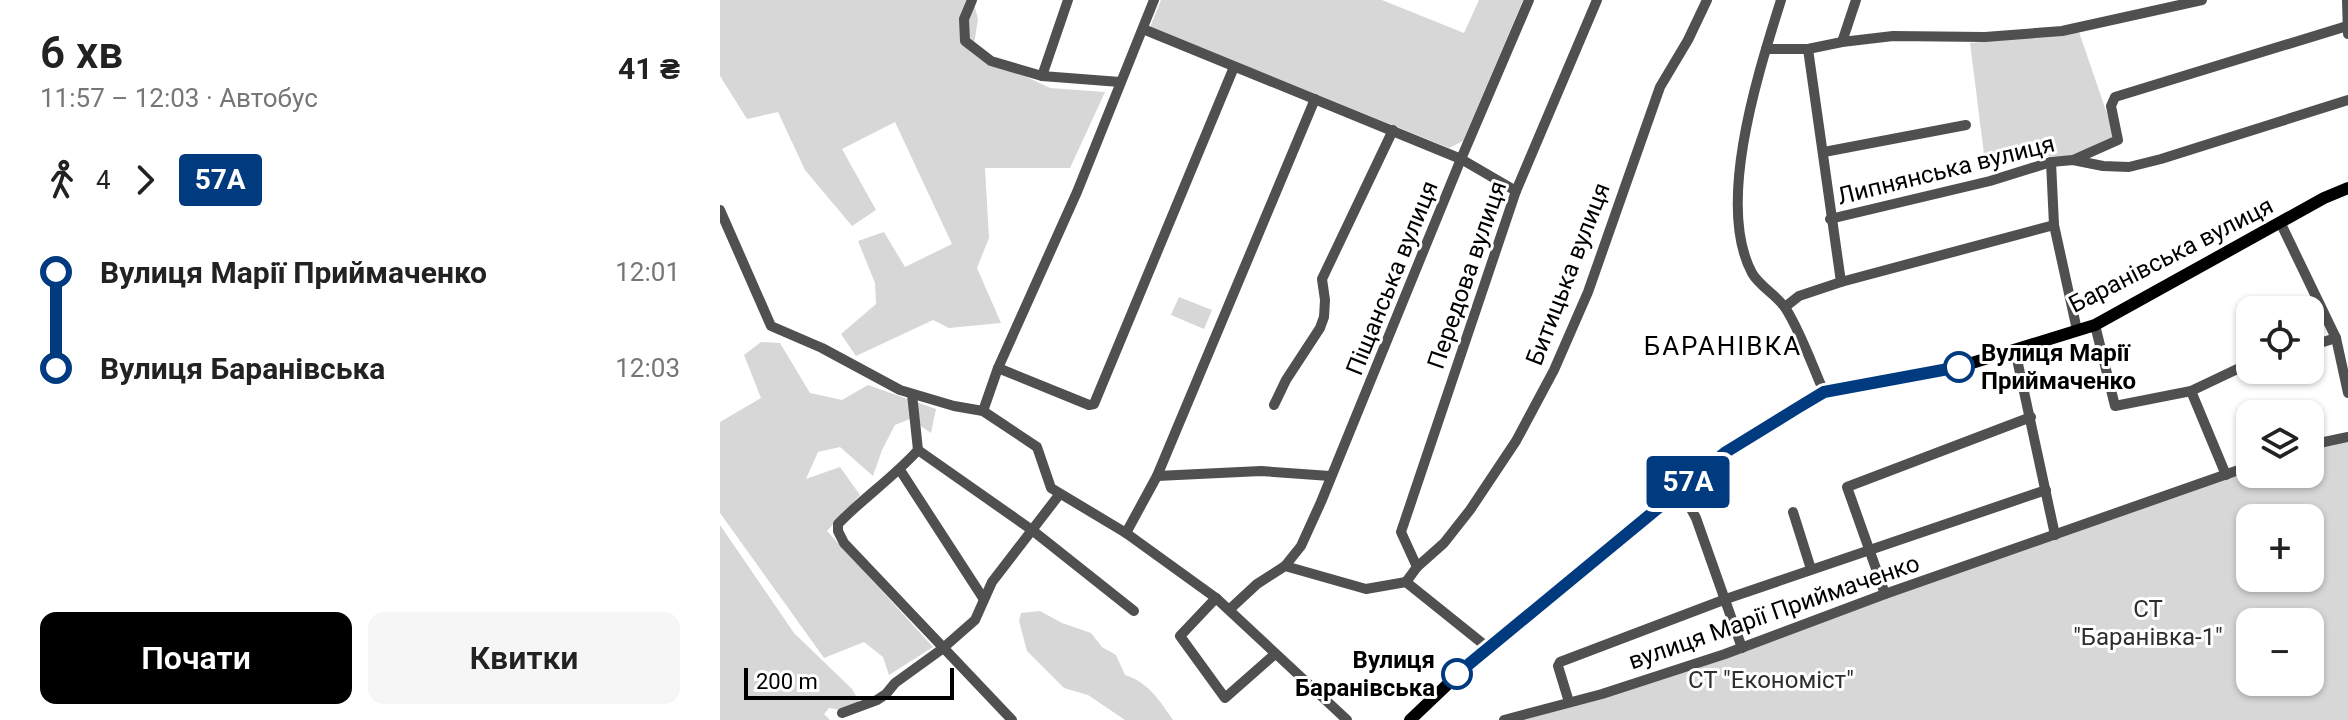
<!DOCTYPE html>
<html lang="uk">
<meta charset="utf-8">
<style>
body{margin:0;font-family:Roboto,sans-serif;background:#f6f6f6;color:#222;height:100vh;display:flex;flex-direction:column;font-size:30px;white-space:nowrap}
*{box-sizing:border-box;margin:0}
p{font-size:26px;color:#767676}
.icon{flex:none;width:44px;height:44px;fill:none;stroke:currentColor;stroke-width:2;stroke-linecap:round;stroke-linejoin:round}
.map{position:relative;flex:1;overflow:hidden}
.side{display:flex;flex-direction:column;background:#fff;width:720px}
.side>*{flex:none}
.badge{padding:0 16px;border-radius:6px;font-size:28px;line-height:52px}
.buttons{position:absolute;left:1516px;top:296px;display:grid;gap:16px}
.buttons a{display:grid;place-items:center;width:88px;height:88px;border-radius:16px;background:#fff;box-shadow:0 2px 6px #0004;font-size:40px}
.scale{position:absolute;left:24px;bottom:20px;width:210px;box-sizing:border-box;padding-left:8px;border:4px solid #000;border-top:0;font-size:22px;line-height:28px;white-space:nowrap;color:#000;-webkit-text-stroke:6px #fff;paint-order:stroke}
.map>.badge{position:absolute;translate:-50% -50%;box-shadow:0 0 0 4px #fff}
.legs{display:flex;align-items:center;gap:12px;height:88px;padding:0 40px;font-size:26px}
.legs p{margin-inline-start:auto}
.summary{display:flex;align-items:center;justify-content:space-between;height:136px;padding:0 40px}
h1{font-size:44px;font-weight:600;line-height:60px}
.button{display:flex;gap:16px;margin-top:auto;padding:16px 40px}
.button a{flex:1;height:92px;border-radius:16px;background:#000;color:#fff;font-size:32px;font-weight:600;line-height:92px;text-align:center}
.button a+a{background:#f6f6f6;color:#222}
ul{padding:0 40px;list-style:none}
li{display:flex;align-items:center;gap:28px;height:96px;font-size:30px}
li i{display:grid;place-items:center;width:12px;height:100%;margin:0 10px;background:currentColor}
li i::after{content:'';width:20px;height:20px;margin:-10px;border:6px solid;border-radius:50%;background:#fff}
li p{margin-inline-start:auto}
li:first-child i{background:linear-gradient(#0000 50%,currentColor 0)}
li:last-child i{background:linear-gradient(currentColor 50%,#0000 0)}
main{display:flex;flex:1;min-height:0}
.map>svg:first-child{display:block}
</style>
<main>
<section class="side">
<div class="summary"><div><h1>6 хв</h1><p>11:57 – 12:03 · Автобус</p></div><b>41 ₴</b></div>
<div class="legs"><svg class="icon" aria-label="walk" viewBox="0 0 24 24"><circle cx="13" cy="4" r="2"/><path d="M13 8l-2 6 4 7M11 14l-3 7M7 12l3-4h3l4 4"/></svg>4<svg class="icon" aria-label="forward" viewBox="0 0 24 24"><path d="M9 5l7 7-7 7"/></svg><b class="badge" style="background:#003b80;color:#fff">57А</b></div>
<ul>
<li><i style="color:#003b80"></i><b>Вулиця Марії Приймаченко</b><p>12:01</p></li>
<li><i style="color:#003b80"></i><b>Вулиця Баранівська</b><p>12:03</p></li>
</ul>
<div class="button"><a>Почати</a><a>Квитки</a></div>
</section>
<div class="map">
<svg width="1628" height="720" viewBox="0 0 1628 720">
<rect width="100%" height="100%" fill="#fff"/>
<g fill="#d7d7d7" fill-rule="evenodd">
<path d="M0,0H253L258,19L253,51L330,88L385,92L350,168H265L269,238L257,268L281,323L229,328L213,320L136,356L121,334L156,304L155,283L138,241L164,232L185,267L232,244L175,122L122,149L156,210L132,226L85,170L58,112L27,119L0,76Z"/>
<path d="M441,0H662L744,33L759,0H803L743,141L729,148L430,27Z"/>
<path d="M1359,32L1395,137L1351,157L1264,154L1250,43Z"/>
<path d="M459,297L492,310L484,329L451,315Z"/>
<path d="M41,342L60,343L90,393L122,400L148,385L216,409L211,433L190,419L175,425L162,450L153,476L120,447L98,452L86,479L120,467L140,495L107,531L213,647L169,675L163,657L144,642L104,658L0,513V422L41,398L24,355Z"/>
<path d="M1628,437V720H804V716L882,694L1530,466V474H1590V445ZM1530,518H1590V578H1530ZM1530,622H1590V682H1530Z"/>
<path d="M0,525L74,633L132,689L140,703L121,710L109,708L104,714L110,720H0Z"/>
<path d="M320,611L342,623L371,633L382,647L396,655L405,675C428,682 440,701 453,720H405L368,695L344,688L307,651L299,621L301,613Z"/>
</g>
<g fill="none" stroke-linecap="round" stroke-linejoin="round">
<g stroke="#505050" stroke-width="10">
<path d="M252,0L244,19L245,41L271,61L322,76L400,82"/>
<path d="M1061,0C1039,71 995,204 1032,273C1040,287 1057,295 1066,309C1081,333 1092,365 1104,392"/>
<path d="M1627,0L1628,34"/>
<path d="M423,29L741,159L796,191"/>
<path d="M1122,42L1136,0"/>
<path d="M1046,49H1088L1122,42L1173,36L1265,37L1342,31L1482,0"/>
<path d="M1088,49L1121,282"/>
<path d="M322,76L348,0"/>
<path d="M1104,152L1246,125"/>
<path d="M1353,160L1398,140L1391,106L1395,97L1627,26"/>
<path d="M1331,162L1334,225L1357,330"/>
<path d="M0,210L51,326L102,348L180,390L234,406L263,411L317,447L331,488L406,533L496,598L627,720"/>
<path d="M1110,219L1270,181L1331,162L1353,160L1383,166L1409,167L1441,159L1628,100"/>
<path d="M1561,224L1616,338L1628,393"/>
<path d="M1065,307L1079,296L1121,282L1334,225"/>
<path d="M1375,325L1395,406L1471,391L1530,363"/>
<path d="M1590,346L1616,338"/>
<path d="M1295,350L1335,535"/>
<path d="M278,368L369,405L374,404L514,67"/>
<path d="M1471,391L1506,475"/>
<path d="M192,394L198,450C174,477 143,498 118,524V531L124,543L292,720"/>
<path d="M554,405L566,380L600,328L604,317L605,300L602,279L673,130"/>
<path d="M263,411L278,368L357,192L434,0"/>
<path d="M1590,445L1628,437"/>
<path d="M198,450L312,530L414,611"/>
<path d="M180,470L263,598"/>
<path d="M437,476L541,471L610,476"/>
<path d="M960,489L976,518L1022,648"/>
<path d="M1073,512L1091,569"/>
<path d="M406,533L437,476L595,99"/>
<path d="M565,566L581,546L601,502L741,159L809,0"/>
<path d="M697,567L681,532L796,191L877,0"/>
<path d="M686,582L697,567L724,543L750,510L796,441L834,370L868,292L940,87L968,40L987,0"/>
<path d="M1165,594L1127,487L1311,417"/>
<path d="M496,598L460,636L505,698L555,654"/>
<path d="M510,609L537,584L565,566L646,589L686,582L767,647"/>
<path d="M849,702L838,666L840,662L1006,599L1326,490"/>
<path d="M122,713L157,700L166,694L175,683L222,649L255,620L272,582L339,495"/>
<path d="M784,720L882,694L1005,654L1165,594L1530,466"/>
</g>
<path stroke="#000" stroke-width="12" d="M690,720L767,647L1006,452L1104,392L1239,367L1375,325L1604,198L1628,188"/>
</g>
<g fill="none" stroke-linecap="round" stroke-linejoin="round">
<defs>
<path id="line-1" d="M737,674L1006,452L1079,407L1104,392L1239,367"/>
</defs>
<use href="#line-1" stroke="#fff" stroke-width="18"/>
<use href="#line-1" stroke="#003b80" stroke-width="12"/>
</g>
<g fill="#fff" stroke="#003b80" stroke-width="4">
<circle cx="1239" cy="367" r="14"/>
<circle cx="737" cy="674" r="14"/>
</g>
<g text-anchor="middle" stroke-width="6" stroke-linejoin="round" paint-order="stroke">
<g font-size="24" fill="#000" stroke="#fff">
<text transform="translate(1226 170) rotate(-14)" y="8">Липнянська вулиця</text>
<text transform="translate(1451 255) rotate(-27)" y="8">Баранівська вулиця</text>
<text transform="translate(848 274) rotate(-69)" y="8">Битицька вулиця</text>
<text transform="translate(747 275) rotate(-71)" y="8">Передова вулиця</text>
<text transform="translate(672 278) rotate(-68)" y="8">Піщанська вулиця</text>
<text transform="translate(1054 612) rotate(-19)" y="8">вулиця Марії Приймаченко</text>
</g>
<g font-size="24" font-weight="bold" fill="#000" stroke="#fff" text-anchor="start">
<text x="1261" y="361">Вулиця Марії<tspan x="1261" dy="28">Приймаченко</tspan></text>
<text x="715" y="668" text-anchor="end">Вулиця<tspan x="715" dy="28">Баранівська</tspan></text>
</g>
<g font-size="24" fill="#2e2e2e" stroke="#fff">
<text x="1428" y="617">СТ<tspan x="1428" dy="28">"Баранівка-1"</tspan></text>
<text x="1051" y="688">СТ "Економіст"</text>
</g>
<g font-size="26" letter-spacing="2" fill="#000" stroke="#fff">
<text x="1003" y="355">БАРАНІВКА</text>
</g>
</g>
</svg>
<div class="buttons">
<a><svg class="icon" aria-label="locate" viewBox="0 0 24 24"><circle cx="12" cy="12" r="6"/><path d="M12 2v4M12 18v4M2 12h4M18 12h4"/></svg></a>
<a><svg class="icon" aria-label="layers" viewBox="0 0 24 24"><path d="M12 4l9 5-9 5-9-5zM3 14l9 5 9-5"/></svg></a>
<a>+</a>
<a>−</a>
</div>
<div class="scale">200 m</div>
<b class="badge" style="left:968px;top:482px;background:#003b80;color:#fff">57А</b>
</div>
</main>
